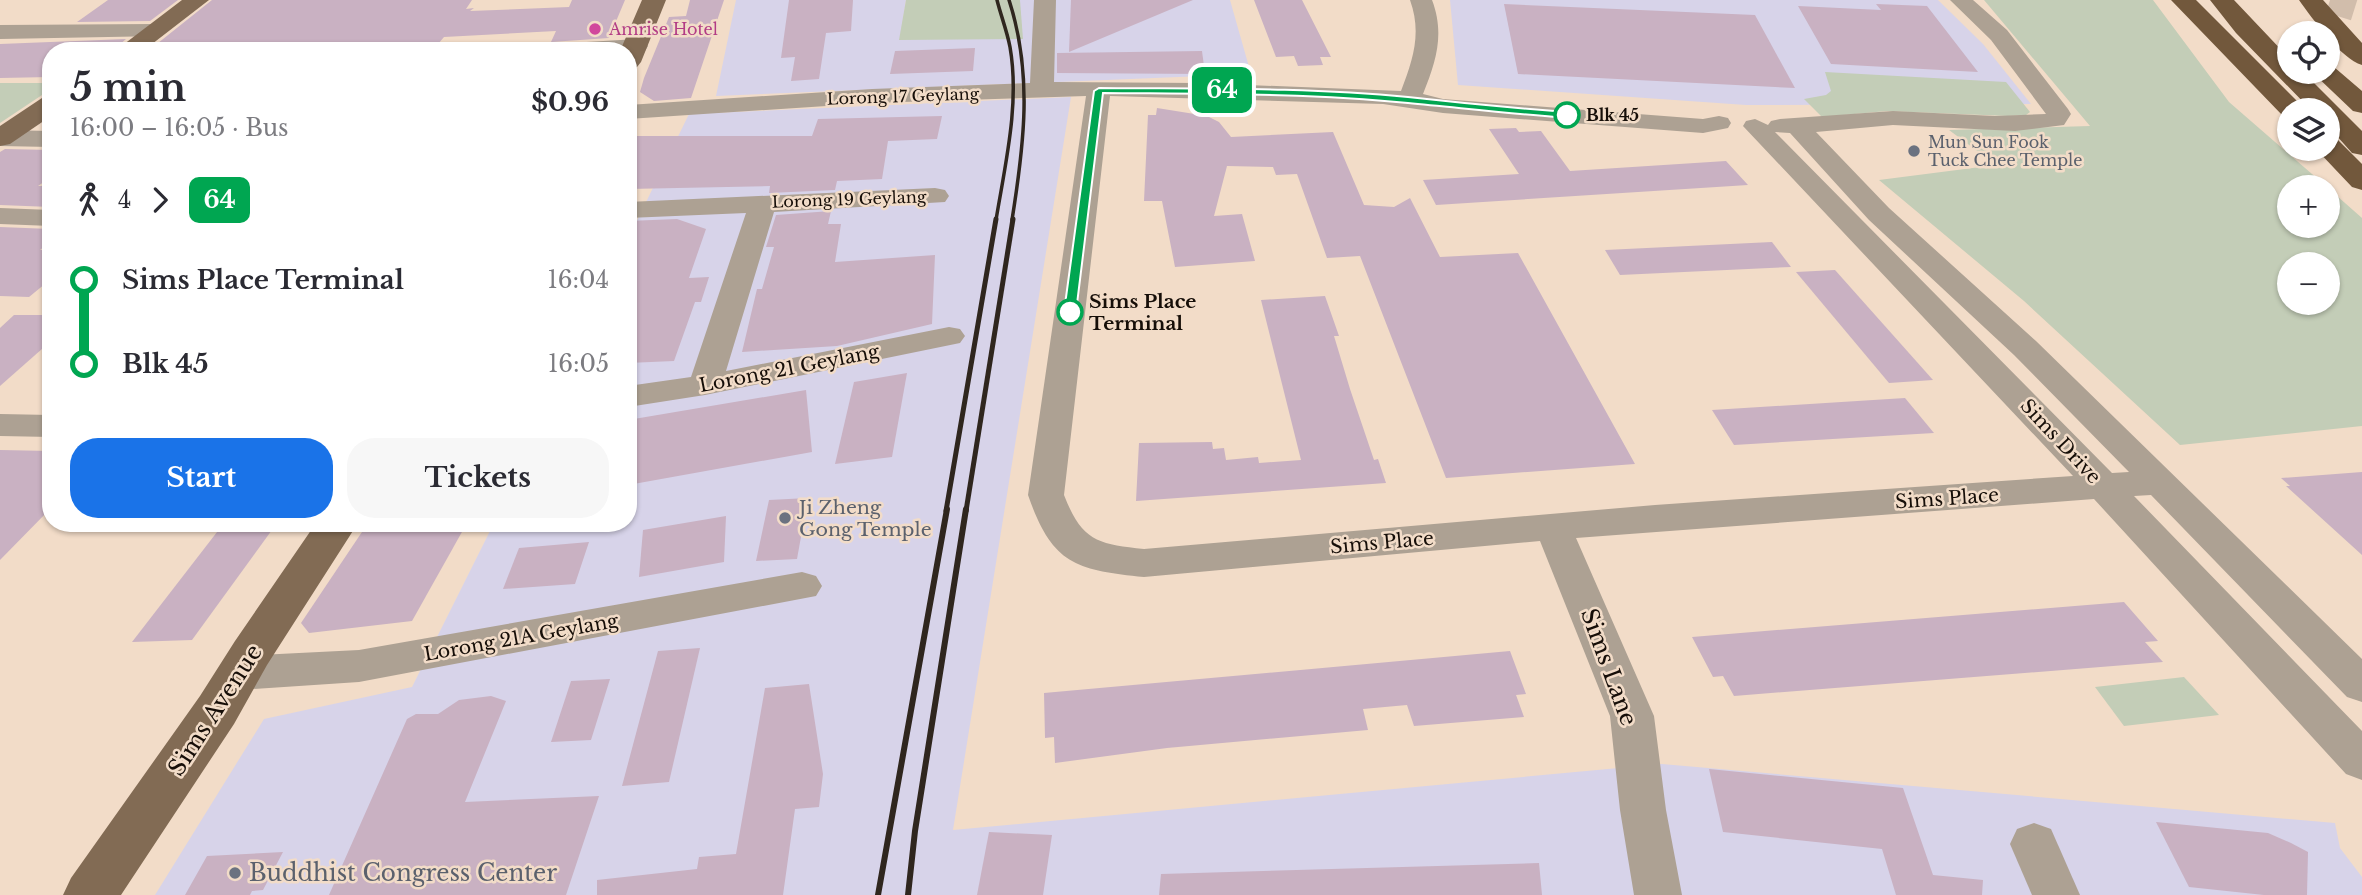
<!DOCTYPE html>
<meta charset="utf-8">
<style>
body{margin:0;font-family:"Libre Baskerville",serif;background:#f7f7f7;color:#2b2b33;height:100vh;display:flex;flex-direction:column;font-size:26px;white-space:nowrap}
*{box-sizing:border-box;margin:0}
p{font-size:23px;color:#7c7c81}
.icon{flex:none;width:38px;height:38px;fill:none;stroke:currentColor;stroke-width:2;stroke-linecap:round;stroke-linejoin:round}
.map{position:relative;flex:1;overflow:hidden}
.details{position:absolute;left:42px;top:42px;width:595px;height:490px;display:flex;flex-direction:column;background:#fff;border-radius:28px;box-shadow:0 2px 5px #0004}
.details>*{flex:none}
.badge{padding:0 14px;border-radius:10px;font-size:24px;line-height:46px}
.controls{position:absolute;left:2277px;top:21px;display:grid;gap:14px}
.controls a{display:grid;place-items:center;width:63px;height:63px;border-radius:50%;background:#fff;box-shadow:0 2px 5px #0004;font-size:35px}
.map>.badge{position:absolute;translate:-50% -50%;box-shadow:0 0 0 4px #fff}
.legs{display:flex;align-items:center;gap:10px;height:77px;padding:0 28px;font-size:23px}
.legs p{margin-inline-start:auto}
.overview{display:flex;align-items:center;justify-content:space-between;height:119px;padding:0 28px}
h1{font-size:38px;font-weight:800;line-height:52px}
.cta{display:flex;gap:14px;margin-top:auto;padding:14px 28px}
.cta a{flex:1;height:80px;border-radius:28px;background:#1a73e8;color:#fff;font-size:28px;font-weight:800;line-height:80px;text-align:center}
.cta a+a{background:#f7f7f7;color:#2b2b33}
ul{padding:0 28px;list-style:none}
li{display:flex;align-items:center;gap:24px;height:84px;font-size:26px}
li i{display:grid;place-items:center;width:10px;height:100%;margin:0 9px;background:currentColor}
li i::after{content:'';width:18px;height:18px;margin:-9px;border:5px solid;border-radius:50%;background:#fff}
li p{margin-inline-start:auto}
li:first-child i{background:linear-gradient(#0000 50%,currentColor 0)}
li:last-child i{background:linear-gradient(currentColor 50%,#0000 0)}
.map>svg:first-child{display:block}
</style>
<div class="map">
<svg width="2362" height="895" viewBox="0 0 2362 895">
<rect width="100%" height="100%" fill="#f2dcc8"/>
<g fill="#d7d3e9">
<path d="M736,0H906L900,40L1010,0H1230L1251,74L716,96Z"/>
<path d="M1450,0H1938L1983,44L2031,104L1746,105L1458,85Z"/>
<path d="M1071,97L953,830L1662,764L2335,823L2340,848L2362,877V895H155L264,719L412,687L494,523H628V239L689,114Z"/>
</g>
<g fill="#c3cdb7" fill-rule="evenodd">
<path d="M906,0H1020L1023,39L899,40Z"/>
<path d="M1984,0H2153L2229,102L2327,187H2289V226H2328V188L2362,218V426L2180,445L2024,301L1879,180L1996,165L1949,130L2090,126ZM2289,264H2328V303H2289Z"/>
<path d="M1825,72L2006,82L2030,112L2026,115L2008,116L1887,111L1822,117L1804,99L1826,95L1831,91Z"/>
<path d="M0,83H51V89L0,123Z"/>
<path d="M2184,677L2219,715L2124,726L2095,687Z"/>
</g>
<g fill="#c9b1c2">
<path d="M108,0H178L150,21L77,22Z"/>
<path d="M212,0H472L466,9L474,8L470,11L569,7L572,0H625L609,38L551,42L556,31L444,37L438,44L148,51Z"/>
<path d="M690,0H724L691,98L654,101L640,92L644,78L669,17L686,16Z"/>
<path d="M789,0H853L851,31L826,33L819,79L791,81L795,57L781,58Z"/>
<path d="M1071,0H1193L1069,52Z"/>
<path d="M1254,0H1302L1331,57H1320L1323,65L1298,66L1294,56L1276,57Z"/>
<path d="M1504,4L1755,15L1795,88L1518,74Z"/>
<path d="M1876,4L1927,6L1978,72L1831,64L1798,6L1881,10Z"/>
<path d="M126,39L112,51H51V77L0,78V44Z"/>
<path d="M975,48L973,71L890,74L895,51Z"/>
<path d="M1202,51L1205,74L1057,73V53Z"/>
<path d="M1157,108L1207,116L1219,122L1231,137L1333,132L1364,205L1394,207L1410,198L1440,257L1518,253L1635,464L1446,478L1360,256L1327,258L1297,174L1276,175L1273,167L1227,166L1214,216L1242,214L1255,261L1175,267L1162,201H1144L1148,115H1156Z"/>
<path d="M942,116L937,139L888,141L882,179L837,181L835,190L769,193L770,186L628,189V136H812L818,119Z"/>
<path d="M1516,128L1519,132L1541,131L1570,171L1726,161L1748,185L1436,205L1423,180L1519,174L1489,129Z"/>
<path d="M5,149L51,150V177L38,186H51V207L0,205V152Z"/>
<path d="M831,211L828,224H841L835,262L935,255L932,324L837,346L742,352L757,289H762L774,247H766L776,215Z"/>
<path d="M677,219L706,229L689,278L709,277L701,302H695L674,361L628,363V221Z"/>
<path d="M0,227L51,229V241L40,250H51V279L29,297L0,296Z"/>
<path d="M1772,242L1791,267L1620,275L1605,250Z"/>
<path d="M1835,270L1933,380L1889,383L1796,272Z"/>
<path d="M1325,296L1339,336H1334L1350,389L1374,460L1378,459L1386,483L1136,501L1139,443L1212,442L1213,449L1224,448L1226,460L1258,457L1259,463L1301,460L1261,300Z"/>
<path d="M14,315H51V341L0,386V328Z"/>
<path d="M907,373L892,457L835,464L854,382Z"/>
<path d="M806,390L812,452L628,485V420Z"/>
<path d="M1905,398L1934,433L1734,445L1712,410Z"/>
<path d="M0,450L51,451V508L0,560Z"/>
<path d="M2362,472V555L2286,486H2290L2281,478Z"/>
<path d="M808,498L797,559L756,561L769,500Z"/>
<path d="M726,516L724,562L639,577L643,530Z"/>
<path d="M224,523H277L192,640L132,642Z"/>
<path d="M368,523H467L412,621L309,633L301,623Z"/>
<path d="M589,542L575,584L503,589L519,548Z"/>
<path d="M2124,602L2158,641L2145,642L2163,662L1734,696L1723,676L1713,677L1692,637Z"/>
<path d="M700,648L669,782L622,786L658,651Z"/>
<path d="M1510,651L1526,694L1516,695L1524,717L1414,726L1407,705L1363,709L1368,730L1167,748L1055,763L1054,737L1045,738L1044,693Z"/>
<path d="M610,679L591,740L551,742L571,681Z"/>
<path d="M809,684L823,774L819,807L795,809L783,895H597V880L697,869L699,857L736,854L765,688Z"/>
<path d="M491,696L506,701L465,802L599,796L566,895H329L407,719L416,714H438L459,700Z"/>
<path d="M1709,769L1903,788L1933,875L1983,880L1982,895H1896L1882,849L1723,832Z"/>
<path d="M2156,822L2268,833L2291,843L2308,852L2307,895H2264L2189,887Z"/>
<path d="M989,832L1052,835L1043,895H977Z"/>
<path d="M283,852L263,890L252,891L250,895H185L207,856Z"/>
<path d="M1539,863L1542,895H1159L1161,874Z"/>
</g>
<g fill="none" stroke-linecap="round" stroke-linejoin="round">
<path stroke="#d1bdab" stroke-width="26" stroke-dasharray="26 13" stroke-linecap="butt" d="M2330,0L2362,10"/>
<g fill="#ada193" fill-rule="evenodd">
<path d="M1034,0H1056L1054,82L1198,83L1401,91C1413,60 1422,33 1410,0H1432C1445,34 1436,62 1423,94L1443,99L1703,119L1719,116L1728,118L1731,123L1728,128L1703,133L1443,113L1383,104L1110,96L1064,495C1082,541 1097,544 1144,549L1655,505L2073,476L1743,126L1746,121L1755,119L1768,125L1771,121L1780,119L1893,111L1995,116L2046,114L1991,40L1950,0H1973L2007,30L2068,109L2071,114L2064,125L2015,131L1893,125L1816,132L1889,208L2036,341L2362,659V702L2347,697L2151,495L2134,496L2362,731V780L2346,774L2094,499L1576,538L1654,716L1666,810L1682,895H1634L1620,810L1610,716L1540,541L1144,577C1075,570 1052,564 1028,495L1086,96L872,103L628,119V105L872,89L1030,83ZM1775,132L1790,133L1869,220L2014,355L2129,472L2112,473Z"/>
<path d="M154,24L162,26L165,31L162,36L0,39V25Z"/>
<path d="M637,39L645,41L648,46L645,51L628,53V51H542L545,46L553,44Z"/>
<path d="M0,130L51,131V147L0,146Z"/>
<path d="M935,188L945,190L949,196L945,202L774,212L726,371L949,327L960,329L965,336L960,343L705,395L628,407V386L691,377L746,213L628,218V202Z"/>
<path d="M0,208L51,210V226L0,224Z"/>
<path d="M0,414L51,415V437L0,436Z"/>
<path d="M802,572L816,576L822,586L816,596L359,682L239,690L224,685L218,673L224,661L239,656L359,650Z"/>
<path d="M2034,823L2051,829L2080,895H2032L2010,844L2017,829Z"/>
</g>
<g fill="#826b54" fill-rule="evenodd">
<path d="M182,0H209L143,51H115Z"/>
<path d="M642,0H666L641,62L637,67L628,70V51H620Z"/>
<path d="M51,96V116L10,144L0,146V126L42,98Z"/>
<path d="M316,523H358L267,665L234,724L121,895H63L71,878L200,696L235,641Z"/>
</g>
<g fill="#72583c" fill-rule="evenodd">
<path d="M2171,0H2196L2306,110H2289V117L2283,116Z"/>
<path d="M2210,0H2234L2289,58V72H2303L2362,131V155L2352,153L2328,126V110H2311L2236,33Z"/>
<path d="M2299,0H2323L2362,43V65C2341,59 2312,18 2299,0Z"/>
<path d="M2328,65L2334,67L2362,91V113L2353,111L2312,72H2328Z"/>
<path d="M2328,138L2338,140L2362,164V190L2352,187L2316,149H2328Z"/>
</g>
<g stroke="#2f261e" stroke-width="3.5">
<path d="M1009,0C1033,74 1024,145 1012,220"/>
<path d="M996,220C1005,165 1020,104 1010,47C1007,31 1001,16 997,0"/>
</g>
<g stroke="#2f261e" stroke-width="5">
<path d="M946,511L996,219"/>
<path d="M966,511L1013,219"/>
</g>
<g stroke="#2f261e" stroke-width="6">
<path d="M878,895L947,509"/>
<path d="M908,895L915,831L966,509"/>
</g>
</g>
<path fill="#00a651" stroke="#fff" stroke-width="2" d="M1099,88C1202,89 1306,87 1408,97C1461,103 1514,108 1567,112L1572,115L1567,118C1514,114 1461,108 1408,103C1307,93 1204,94 1103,93L1076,312L1070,316L1064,312L1094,91Z"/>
<circle fill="#d1479c" stroke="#f2dcc8" stroke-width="2.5" cx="595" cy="29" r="7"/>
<g fill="#fff" stroke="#00a651" stroke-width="3.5">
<circle cx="1567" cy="115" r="12"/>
<circle cx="1070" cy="312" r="12"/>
</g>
<g fill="#6b7280" stroke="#f2dcc8" stroke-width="2.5">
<circle cx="1914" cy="151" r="7"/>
<circle cx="785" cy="518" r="7"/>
<circle cx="235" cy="873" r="7"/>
</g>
<g text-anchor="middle" stroke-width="5" stroke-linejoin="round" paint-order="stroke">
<g font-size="16" fill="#b23c85" stroke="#f2dcc8" text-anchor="start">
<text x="609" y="35">Amrise Hotel</text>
</g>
<g font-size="16" fill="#160e08" stroke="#f2dcc8">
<text transform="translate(903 96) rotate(-2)" y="6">Lorong 17 Geylang</text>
<text transform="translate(849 199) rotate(-2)" y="6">Lorong 19 Geylang</text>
</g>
<g font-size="16" font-weight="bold" fill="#160e08" stroke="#f2dcc8" text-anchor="start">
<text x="1586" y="121">Blk 45</text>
</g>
<g font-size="16" fill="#5b616d" stroke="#f2dcc8" text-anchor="start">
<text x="1928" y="148">Mun Sun Fook<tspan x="1928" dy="18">Tuck Chee Temple</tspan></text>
</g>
<g font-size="19" font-weight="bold" fill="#160e08" stroke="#f2dcc8" text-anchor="start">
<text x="1089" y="308">Sims Place<tspan x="1089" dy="22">Terminal</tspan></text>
</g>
<g font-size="19" fill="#160e08" stroke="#f2dcc8">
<text transform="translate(789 368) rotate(-11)" y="7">Lorong 21 Geylang</text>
<text transform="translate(2061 441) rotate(47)" y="7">Sims Drive</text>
<text transform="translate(1947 498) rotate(-4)" y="7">Sims Place</text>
<text transform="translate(1382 542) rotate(-5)" y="7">Sims Place</text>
<text transform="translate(521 637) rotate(-10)" y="7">Lorong 21A Geylang</text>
</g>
<g font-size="19" fill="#5b616d" stroke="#f2dcc8" text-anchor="start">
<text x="799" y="514">Ji Zheng<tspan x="799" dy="22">Gong Temple</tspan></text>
</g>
<g font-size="23" fill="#160e08" stroke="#f2dcc8">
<text transform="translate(1609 667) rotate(70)" y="8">Sims Lane</text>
<text transform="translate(215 710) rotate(-57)" y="8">Sims Avenue</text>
</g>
<g font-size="23" fill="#5b616d" stroke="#f2dcc8" text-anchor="start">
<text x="249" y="881">Buddhist Congress Center</text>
</g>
</g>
</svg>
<div class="controls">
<a><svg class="icon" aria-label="locate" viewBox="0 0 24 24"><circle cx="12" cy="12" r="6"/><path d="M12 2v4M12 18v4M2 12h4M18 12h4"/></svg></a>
<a><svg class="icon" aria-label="layers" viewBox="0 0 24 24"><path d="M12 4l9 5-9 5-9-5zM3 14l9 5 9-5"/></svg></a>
<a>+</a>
<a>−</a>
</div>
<b class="badge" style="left:1222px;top:90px;background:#00a651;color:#fff">64</b>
<section class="details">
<div class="overview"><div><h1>5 min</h1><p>16:00 – 16:05 · Bus</p></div><b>$0.96</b></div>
<div class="legs"><svg class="icon" aria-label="walk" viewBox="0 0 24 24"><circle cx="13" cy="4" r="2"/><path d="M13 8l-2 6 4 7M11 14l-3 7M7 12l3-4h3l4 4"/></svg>4<svg class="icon" aria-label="forward" viewBox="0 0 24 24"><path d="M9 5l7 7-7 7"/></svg><b class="badge" style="background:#00a651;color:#fff">64</b></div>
<ul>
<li><i style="color:#00a651"></i><b>Sims Place Terminal</b><p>16:04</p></li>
<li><i style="color:#00a651"></i><b>Blk 45</b><p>16:05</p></li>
</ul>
<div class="cta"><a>Start</a><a>Tickets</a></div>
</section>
</div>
